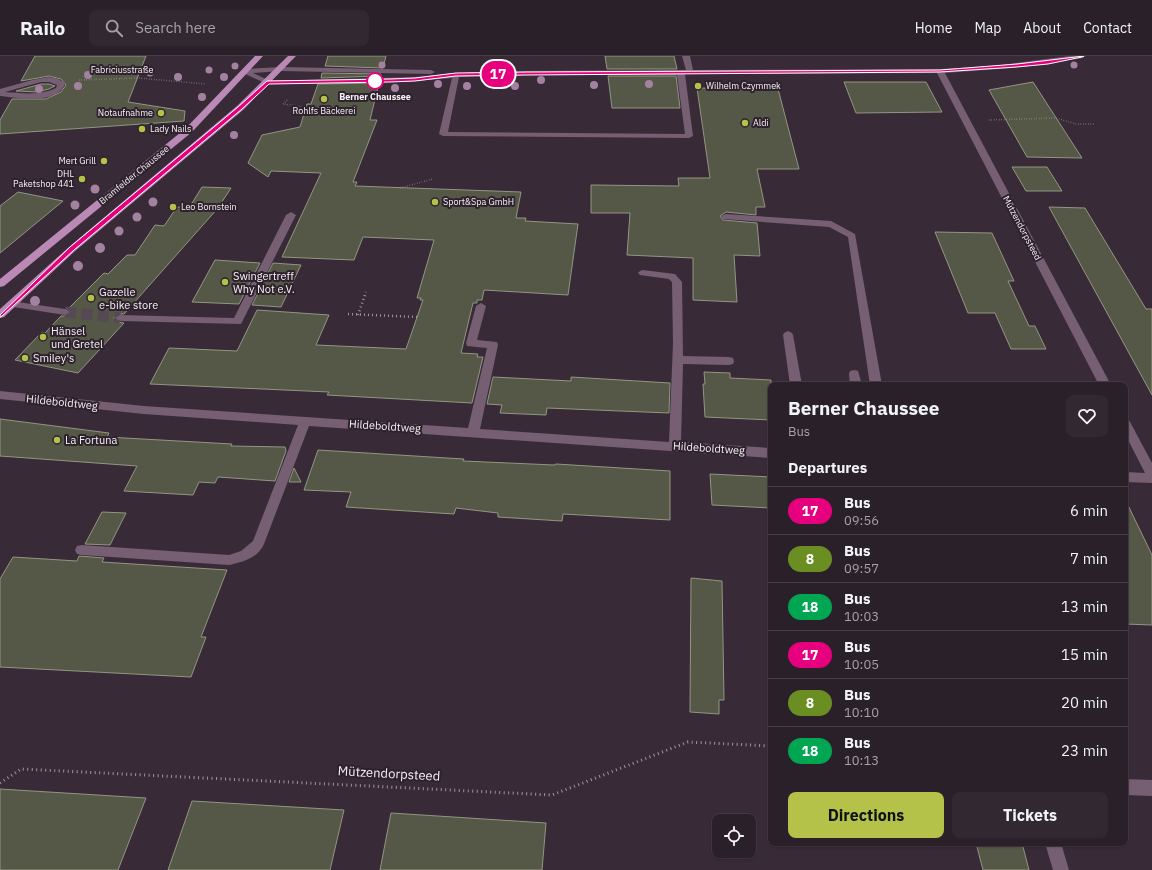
<!DOCTYPE html>
<meta charset="utf-8">
<style>
body{margin:0;font-family:"IBM Plex Sans",sans-serif;background:#322831;color:#f1f3f6;height:100vh;display:flex;flex-direction:column;font-size:15px;white-space:nowrap}
*{box-sizing:border-box;margin:0}
p{font-size:13px;color:#a5a3a8}
.icon{flex:none;width:22px;height:22px;fill:none;stroke:currentColor;stroke-width:2;stroke-linecap:round;stroke-linejoin:round}
.map{position:relative;flex:1;overflow:hidden}
.side{position:absolute;left:768px;top:326px;width:360px;height:464px;display:flex;flex-direction:column;background:#2a2029;border-radius:8px;box-shadow:0 1px 3px #0004,0 0 0 1px #463e46}
.side>*{flex:none}
.badge{padding:0 8px;border-radius:13px;font-size:14px;line-height:26px}
.controls{position:absolute;left:712px;top:758px;display:grid;gap:8px}
.controls a{display:grid;place-items:center;width:44px;height:44px;border-radius:8px;background:#2a2029;box-shadow:0 1px 3px #0004,0 0 0 1px #463e46;font-size:20px}
.map>.badge{position:absolute;translate:-50% -50%;box-shadow:0 0 0 2px #fff}
h2{padding:0 20px;font-size:15px;line-height:36px}
.round{display:grid;place-items:center;flex:none;width:42px;height:42px;border-radius:8px;background:#322831}
.head{display:flex;align-items:center;justify-content:space-between;height:68px;padding:0 20px}
h1{font-size:19px;font-weight:700;line-height:30px}
.cta{display:flex;gap:8px;margin-top:auto;padding:8px 20px}
.cta a{flex:1;height:46px;border-radius:8px;background:#b4c24a;color:#111;font-size:16px;font-weight:700;line-height:46px;text-align:center}
.cta a+a{background:#322831;color:#f1f3f6}
ul{padding:0;list-style:none}
li{display:flex;align-items:center;gap:12px;height:48px;padding:0 20px;border-top:1px solid #463e46}
li div{flex:1}
li b{display:block;font-size:15px}
li em{font-style:normal}
li .badge{min-width:44px;font-weight:700;text-align:center}
header{display:flex;align-items:center;gap:24px;box-sizing:border-box;height:56px;padding:0 20px;background:#2a2029;border-bottom:1px solid #463e46}
header strong{font-size:19px}
nav{display:flex;gap:22px;margin-inline-start:auto;font-size:14px}
.search{width:280px;height:36px;background:#322831;display:flex;align-items:center;gap:10px;box-sizing:border-box;padding:0 14px;border-radius:8px;color:#a5a3a8;font-size:15px}
.map>svg:first-child{display:block}
</style>
<header>
<strong>Railo</strong>
<div class="search"><svg class="icon" aria-label="search" viewBox="0 0 24 24"><circle cx="10" cy="10" r="6"/><path d="M15 15l6 6"/></svg>Search here</div>
<nav><a>Home</a><a>Map</a><a>About</a><a>Contact</a></nav>
</header>
<div class="map">
<svg width="1152" height="814" viewBox="0 0 1152 814">
<rect width="100%" height="100%" fill="#382b37"/>
<g fill="#555847" stroke="#929683">
<path d="M35,0H146L128,46L185,55L184,65L0,78V64L12,43H46L61,36L66,29L61,23L49,20L21,25Z"/>
<path d="M328,0H386L383,12L325,10Z"/>
<path d="M605,0H674L677,13H607Z"/>
<path d="M322,17L381,18L380,20L321,22Z"/>
<path d="M608,20H676L680,52H612Z"/>
<path d="M844,26H926L942,56L856,57Z"/>
<path d="M1033,26L1082,102L1027,101L989,34Z"/>
<path d="M379,27L370,64H377L353,126H357L355,130L521,136L516,162H526L525,165L578,168L568,239L484,234L482,244H477V247H473L461,297L478,298L477,301H483L472,347L327,339L329,336L150,328L169,292L237,295L257,254L329,259L316,289L406,293L423,244H420L421,242H417L434,184L363,181L354,204L282,201L321,117L271,115L268,121L248,107L262,79L300,71L307,48H311L318,28Z"/>
<path d="M41,28H49L55,30L49,33L37,36L16,35Z"/>
<path d="M697,32L778,33L799,113H757L765,151H756V159L726,156L720,160L723,164L757,167L760,200L734,199L737,246L693,244V202L627,199L630,157H591V129L679,130L678,122H710Z"/>
<path d="M1012,111H1047L1062,135H1026Z"/>
<path d="M202,131L231,132L218,152L124,258H119L114,261V263L117,266L124,267L78,317L15,304L42,276L45,277L61,260H66L71,257V255L68,253L104,217L108,218L127,199H135L155,169L164,170L177,151L189,152Z"/>
<path d="M18,136L63,145L0,197V150Z"/>
<path d="M1049,151L1085,152L1146,253H1152V339Z"/>
<path d="M935,176L992,177L1014,225H1008L1029,270H1035L1046,293H1011L995,257H968Z"/>
<path d="M215,204L260,207L239,248L192,246Z"/>
<path d="M273,207L301,209L281,251L252,249Z"/>
<path d="M704,316L730,317V322L771,324V364L705,361L703,328H705Z"/>
<path d="M493,321L571,325V321L670,327L669,357L547,352L546,359L500,357L502,349L487,348Z"/>
<path d="M0,363L109,377L107,381L232,388L231,390L285,391L286,395L275,425L218,421L215,427L199,426L193,439L124,435L137,410L0,400Z"/>
<path d="M318,394L447,402L464,403L463,405L554,409L556,408L670,415V464L563,458L562,465L498,461V457L456,452L454,458L346,451L351,436L304,434Z"/>
<path d="M294,412L301,426H289Z"/>
<path d="M710,418L771,421V452L712,449Z"/>
<path d="M1125,443L1152,499V569L1125,568Z"/>
<path d="M102,456L126,457L110,489L85,488Z"/>
<path d="M79,500L104,502L102,506L227,514L201,581H206L191,621L0,611V523L13,501L77,505Z"/>
<path d="M691,522L722,525L724,644H719V658L690,656Z"/>
<path d="M0,733L146,742L118,814H0Z"/>
<path d="M192,745L344,754L330,814H168Z"/>
<path d="M391,757L546,767L542,814H380Z"/>
<path d="M976,787H1022L1029,814H983Z"/>
</g>
<g fill="none" stroke-linecap="round" stroke-linejoin="round">
<path stroke="#554954" stroke-width="11" stroke-dasharray="11 5.5" stroke-linecap="butt" d="M65,256L120,262"/>
<g stroke="#a0959f" stroke-width="1.5" stroke-dasharray="0.5 2" stroke-linecap="butt">
<path d="M79,24L138,22L206,28"/>
<path d="M287,44L283,48L306,51"/>
<path d="M989,64L1056,62L1076,68H1094"/>
<path d="M400,132L433,123"/>
</g>
<g stroke="#a0959f" stroke-width="2.5" stroke-dasharray="1 3" stroke-linecap="butt">
<path d="M348,258L417,261"/>
<path d="M358,259L366,236"/>
</g>
<path stroke="#a0959f" stroke-width="3" stroke-dasharray="1 3.5" stroke-linecap="butt" d="M0,727L21,713L552,739L688,686L771,690"/>
<g fill="#765e73" fill-rule="evenodd">
<path d="M682,0H690L693,14L940,13L994,10L1070,0H1086L1082,2L1011,12L945,17L1111,329H1099L937,17L685,18L693,80L689,82L443,80L439,78L452,22L415,25L267,28L241,16L246,13L281,11L431,14L435,16L431,18L281,15L253,17L268,24H306L415,21L456,17L527,15L686,14ZM527,19H677L685,78L448,76L459,21Z"/>
<path d="M49,21C55,22 61,23 65,28C57,49 18,42 0,40V33L32,24ZM41,26H49L57,29L56,32C39,40 23,37 5,36Z"/>
<path d="M291,156L296,159L241,268L120,265L115,262L120,259L234,262L286,159Z"/>
<path d="M726,158L831,165L855,178L882,329H870L848,181L829,171L723,163L721,161L723,159Z"/>
<path d="M643,214L675,218L682,226L683,300L729,301L733,302L734,305L733,308L729,309L683,308L681,386L771,392V402L309,370L264,488C258,502 243,506 229,509L82,499L77,498L75,494L77,490L82,489L229,499L241,495L253,485L298,369L144,358L0,343V335L144,350L468,372L487,292L467,290L466,287L476,250L481,247L486,250L477,284L497,286L498,289L480,373L669,386L673,287L672,226L669,223L640,219L638,217L640,215Z"/>
<path d="M11,245L65,253L70,256L65,259L7,250L6,248Z"/>
<path d="M788,275L792,277L793,279L802,329H790L783,279L784,277Z"/>
<path d="M854,314L858,315L862,329H850L849,318L850,315Z"/>
<path d="M1125,363L1129,364L1152,407V427L1125,426V416L1145,417L1125,378Z"/>
<path d="M1125,723L1152,724V740L1125,739Z"/>
<path d="M1045,787H1061L1069,814H1053Z"/>
</g>
<g fill="#bb89b6" fill-rule="evenodd">
<path d="M255,0H263L192,76L4,230L0,231V223L186,72Z"/>
<path d="M288,0H296L243,54L75,195L4,261L0,262V253L69,191L237,50Z"/>
</g>
</g>
<g fill="#a382a0">
<circle cx="382" cy="9" r="3.5"/>
<circle cx="1074" cy="9" r="3.5"/>
<circle cx="235" cy="10" r="3.5"/>
<circle cx="209" cy="14" r="3.5"/>
<circle cx="150" cy="17" r="3.5"/>
<circle cx="88" cy="19" r="4"/>
<circle cx="178" cy="21" r="4"/>
<circle cx="224" cy="21" r="4"/>
<circle cx="541" cy="24" r="4"/>
<circle cx="496" cy="25" r="4"/>
<circle cx="438" cy="28" r="4"/>
<circle cx="649" cy="28" r="4"/>
<circle cx="594" cy="29" r="4"/>
<circle cx="78" cy="30" r="4"/>
<circle cx="467" cy="30" r="4"/>
<circle cx="515" cy="30" r="4"/>
<circle cx="395" cy="32" r="4"/>
<circle cx="39" cy="33" r="4"/>
<circle cx="202" cy="41" r="4"/>
<circle cx="234" cy="79" r="4"/>
<circle cx="95" cy="133" r="4.5"/>
<circle cx="153" cy="146" r="4.5"/>
<circle cx="75" cy="149" r="4.5"/>
<circle cx="137" cy="161" r="4.5"/>
<circle cx="119" cy="175" r="4.5"/>
<circle cx="100" cy="192" r="5"/>
<circle cx="78" cy="210" r="5"/>
<circle cx="35" cy="245" r="5"/>
</g>
<path fill="#e6007e" stroke="#fff" d="M1082,1L1048,8L1017,11L940,16L527,19L456,20L415,25L390,26L269,28L242,53L74,194L2,260L0,261V259L70,191L238,51L267,25L390,23L415,22L456,17L527,16L940,14L1017,8L1084,0Z"/>
<circle fill="#fff" stroke="#e6007e" stroke-width="2" cx="375" cy="25" r="8"/>
<g fill="#b4c24a" stroke="#2e222d" stroke-width="1.5">
<circle cx="698" cy="30" r="4"/>
<circle cx="324" cy="43" r="4"/>
<circle cx="161" cy="57" r="4"/>
<circle cx="745" cy="67" r="4"/>
<circle cx="142" cy="73" r="4"/>
<circle cx="104" cy="105" r="4"/>
<circle cx="82" cy="123" r="4"/>
<circle cx="435" cy="146" r="4"/>
<circle cx="173" cy="151" r="4"/>
<circle cx="225" cy="226" r="4"/>
<circle cx="91" cy="242" r="4"/>
<circle cx="43" cy="281" r="4"/>
<circle cx="25" cy="302" r="4"/>
<circle cx="57" cy="384" r="4"/>
</g>
<g text-anchor="middle" stroke-width="4" stroke-linejoin="round" paint-order="stroke">
<g font-size="9" fill="#f8f0f7" stroke="#2e222d">
<text x="122" y="17">Fabriciusstraße</text>
<text transform="translate(134 119) rotate(-39)" y="3">Bramfelder Chaussee</text>
<text transform="translate(1022 172) rotate(62)" y="3">Mützendorpsteed</text>
</g>
<g font-size="9" fill="#f8f0f7" stroke="#2e222d" text-anchor="start">
<text x="706" y="33">Wilhelm Czymmek</text>
<text x="324" y="58" text-anchor="middle">Rohlfs Bäckerei</text>
<text x="153" y="60" text-anchor="end">Notaufnahme</text>
<text x="753" y="70">Aldi</text>
<text x="150" y="76">Lady Nails</text>
<text x="96" y="108" text-anchor="end">Mert Grill</text>
<text x="74" y="121" text-anchor="end">DHL<tspan x="74" dy="10">Paketshop 441</tspan></text>
<text x="443" y="149">Sport&amp;Spa GmbH</text>
<text x="181" y="154">Leo Bornstein</text>
</g>
<g font-size="9" font-weight="bold" fill="#f8f0f7" stroke="#2e222d">
<text x="375" y="44">Berner Chaussee</text>
</g>
<g font-size="11" fill="#f8f0f7" stroke="#2e222d" text-anchor="start">
<text x="233" y="224">Swingertreff<tspan x="233" dy="13">Why Not e.V.</tspan></text>
<text x="99" y="240">Gazelle<tspan x="99" dy="13">e-bike store</tspan></text>
<text x="51" y="279">Hänsel<tspan x="51" dy="13">und Gretel</tspan></text>
<text x="33" y="306">Smiley's</text>
<text x="65" y="388">La Fortuna</text>
</g>
<g font-size="11" fill="#f8f0f7" stroke="#2e222d">
<text transform="translate(62 346) rotate(6)" y="4">Hildeboldtweg</text>
<text transform="translate(385 370) rotate(4)" y="4">Hildeboldtweg</text>
<text transform="translate(709 392) rotate(4)" y="4">Hildeboldtweg</text>
</g>
<g font-size="13" fill="#f8f0f7" stroke="#2e222d">
<text transform="translate(389 717) rotate(3)" y="5">Mützendorpsteed</text>
</g>
</g>
</svg>
<div class="controls">
<a><svg class="icon" aria-label="locate" viewBox="0 0 24 24"><circle cx="12" cy="12" r="6"/><path d="M12 2v4M12 18v4M2 12h4M18 12h4"/></svg></a>
</div>
<b class="badge" style="left:498px;top:18px;background:#e6007e;color:#fff">17</b>
<section class="side">
<div class="head"><div><h1>Berner Chaussee</h1><p>Bus</p></div><a class="round"><svg class="icon" aria-label="heart" viewBox="0 0 24 24"><path d="M12 20l-8-8c-3-5 5-10 8-4 3-6 11-1 8 4z"/></svg></a></div>
<h2>Departures</h2>
<ul>
<li><span class="badge" style="background:#e6007e;color:#fff">17</span><div><b>Bus</b><p>09:56</p></div><em>6 min</em></li>
<li><span class="badge" style="background:#6b8e23;color:#fff">8</span><div><b>Bus</b><p>09:57</p></div><em>7 min</em></li>
<li><span class="badge" style="background:#00a651;color:#fff">18</span><div><b>Bus</b><p>10:03</p></div><em>13 min</em></li>
<li><span class="badge" style="background:#e6007e;color:#fff">17</span><div><b>Bus</b><p>10:05</p></div><em>15 min</em></li>
<li><span class="badge" style="background:#6b8e23;color:#fff">8</span><div><b>Bus</b><p>10:10</p></div><em>20 min</em></li>
<li><span class="badge" style="background:#00a651;color:#fff">18</span><div><b>Bus</b><p>10:13</p></div><em>23 min</em></li>
</ul>
<div class="cta"><a>Directions</a><a>Tickets</a></div>
</section>
</div>
